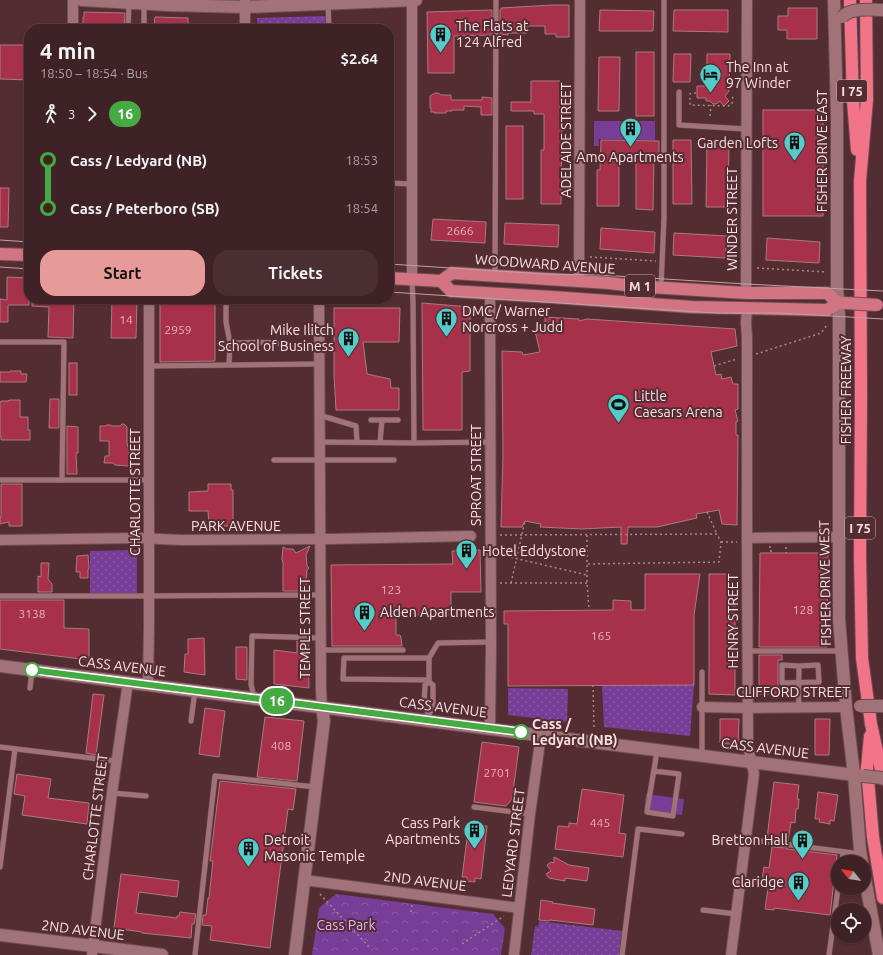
<!DOCTYPE html>
<meta charset="utf-8">
<style>
body{margin:0;font-family:Ubuntu,sans-serif;background:#4a2f32;color:#f1f3f6;height:100vh;display:flex;flex-direction:column;font-size:15px;white-space:nowrap}
*{box-sizing:border-box;margin:0}
p{font-size:13px;color:#ada4a7}
.icon{flex:none;width:22px;height:22px;fill:none;stroke:currentColor;stroke-width:2;stroke-linecap:round;stroke-linejoin:round}
.map{position:relative;flex:1;overflow:hidden}
.details{position:absolute;left:24px;top:24px;width:370px;height:280px;display:flex;flex-direction:column;background:#3f2226;border-radius:16px;box-shadow:0 1px 3px #0004,0 0 0 1px #583f43}
.details>*{flex:none}
.badge{padding:0 8px;border-radius:13px;font-size:14px;line-height:26px}
.needle{width:26px;rotate:300deg}
.controls{position:absolute;left:831px;top:855px;display:grid;gap:8px}
.controls a{display:grid;place-items:center;width:40px;height:40px;border-radius:50%;background:#3f2226;box-shadow:0 1px 3px #0004,0 0 0 1px #583f43;font-size:20px}
.map>.badge{position:absolute;translate:-50% -50%;box-shadow:0 0 0 2px #fff}
.legs{display:flex;align-items:center;gap:6px;height:44px;padding:0 16px;font-size:13px}
.legs p{margin-inline-start:auto}
.head{display:flex;align-items:center;justify-content:space-between;height:68px;padding:0 16px}
h1{font-size:22px;font-weight:700;line-height:30px}
.action{display:flex;gap:8px;margin-top:auto;padding:8px 16px}
.action a{flex:1;height:46px;border-radius:16px;background:#e69b98;color:#111;font-size:16px;font-weight:700;line-height:46px;text-align:center}
.action a+a{background:#4a2f32;color:#f1f3f6}
ul{padding:0 16px;list-style:none}
li{display:flex;align-items:center;gap:14px;height:48px;font-size:15px}
li i{display:grid;place-items:center;width:6px;height:100%;margin:0 5px;background:currentColor}
li i::after{content:'';width:10px;height:10px;margin:-5px;border:3px solid;border-radius:50%;background:#3f2226}
li p{margin-inline-start:auto}
li:first-child i{background:linear-gradient(#0000 50%,currentColor 0)}
li:last-child i{background:linear-gradient(currentColor 50%,#0000 0)}
.map>svg:first-child{display:block}
</style>
<div class="map">
<svg width="883" height="955" viewBox="0 0 883 955">
<defs>
<pattern id="grass-dots" width="8" height="8" patternUnits="userSpaceOnUse"><rect width="8" height="8" fill="#773d97"/><path d="M2 2h.1M6 6h.1" fill="none" stroke="#8b59a5" stroke-width="1.8" stroke-linecap="round"/></pattern>
<pattern id="park-crowns" width="20" height="18" patternUnits="userSpaceOnUse"><rect width="20" height="18" fill="#773d97"/><path d="M2 6a3 3 0 1 1 6 0M12 15a3 3 0 1 1 6 0" fill="none" stroke="#8b59a5"/></pattern>
</defs>
<rect width="100%" height="100%" fill="#542d32"/>
<g fill="url(#grass-dots)">
<path d="M326,16L325,29H257V18Z"/>
<path d="M137,550V594L90,595V551Z"/>
<path d="M602,685H694L690,736L604,727Z"/>
<path d="M508,688L568,689L567,722L508,715Z"/>
<path d="M539,921L622,931L619,955H531L535,926L538,927Z"/>
</g>
<path fill="url(#park-crowns)" d="M336,894L493,914L505,928L501,955H312L319,908Z"/>
<g fill="#773d97">
<path d="M594,121H655V140L599,139V146H594Z"/>
<path d="M646,794L684,799L682,815L644,810Z"/>
</g>
<g fill="#a7304b" stroke="#a97b80">
<path d="M553,5H569V37H556V34H545V26H527V33H508V35L500,34V10H501V8Z"/>
<path d="M788,8H817V39H787V30H778V16H788Z"/>
<path d="M492,10V35L454,36V73H428L427,12Z"/>
<path d="M600,10L654,11L653,31H599Z"/>
<path d="M674,10H728V32L673,31Z"/>
<path d="M84,12L125,13L124,29H83V17H84Z"/>
<path d="M155,17L188,18V29H154Z"/>
<path d="M0,45H29V80L0,79Z"/>
<rect x="636" y="52" width="18" height="64"/>
<path d="M674,54H691L690,82H673Z"/>
<path d="M707,54H730L729,91L725,96L729,101L724,106L720,101L716,104H713L710,101H706V98H697V86H707Z"/>
<path d="M599,57H620L619,111H598Z"/>
<path d="M531,81H560V124H562L561,204H541V150H544V114H534V111H511V102H531Z"/>
<path d="M435,93H438L441,95H451V100H482V97L492,98V115H481V107L464,106V110H452V111H446V113H434L435,112H431V108H430V96Z"/>
<rect x="763" y="110" width="60" height="106"/>
<rect x="506" y="126" width="17" height="73"/>
<path d="M601,140L659,141V159H654L653,210L636,209V159H619V206H597V170H600Z"/>
<path d="M673,140H691L692,204H673Z"/>
<path d="M707,144H729L728,207H706Z"/>
<path d="M0,188H9L8,227H0Z"/>
<path d="M433,219L486,222L485,243L431,240Z"/>
<path d="M505,223L559,225L558,247L504,244Z"/>
<path d="M601,228L655,232L654,253L600,249Z"/>
<path d="M674,233L727,236L725,258L673,255Z"/>
<path d="M767,238L820,242L819,263L766,260Z"/>
<path d="M7,277L29,278V305H8V322H0V299L7,300Z"/>
<path d="M32,299H74L73,338L48,337L49,307L32,306Z"/>
<path d="M112,299H137L136,338H111Z"/>
<path d="M160,299H215V361L160,362Z"/>
<path d="M422,303L470,307V371L462,372V430H423Z"/>
<path d="M334,308H400L399,342H363L367,374L390,379L391,388H399V410H336L334,376Z"/>
<path d="M545,317L579,319V321L587,319L735,329L737,346L711,352L716,375L721,374L722,379L731,377L733,384H738V409L735,410L738,421L736,422V435H738L737,525L722,524L719,510L696,514L697,518L657,527H628L627,544H621V527L582,529L540,527L541,524L525,521L522,527H501L503,454L502,351L522,352L523,355L540,352L535,331L545,328Z"/>
<rect x="69" y="363" width="8" height="32"/>
<path d="M10,371H21V374H27L26,382H0V372H10Z"/>
<path d="M50,399H59V428H49Z"/>
<path d="M9,400H20V417H28V430H30V440H1V436H0V402H1V401H8Z"/>
<path d="M122,424H124L127,427V443L128,447L129,448V456L132,459L129,461V466L115,465L113,463H104L105,456H109V441H100V426H105L107,425H110L112,426H120Z"/>
<path d="M67,426L78,427V453H76L77,474H67Z"/>
<path d="M1,484H22V526H9V522L0,524V518L1,517Z"/>
<path d="M208,484H231V490H233V526H209L208,511H189V492L208,491Z"/>
<path d="M310,546L306,555L307,566L309,568L307,570L306,587L309,591H283V562L282,559L283,547L287,549H293L296,553Z"/>
<path d="M480,550L481,592H451V615H396V635H400L401,638L402,646H332L331,565L453,564L452,551Z"/>
<path d="M760,553H828L827,647H759Z"/>
<path d="M88,555L89,568L88,570V578H80V572H76L77,556Z"/>
<path d="M41,563H49L48,579L52,584V592H38V576L41,577Z"/>
<path d="M645,574H700L694,615V685L508,686V624H504V611L613,610V600L631,601V610H645Z"/>
<path d="M709,574H729L735,604V695L709,694Z"/>
<path d="M0,600H64V628L89,629V660L0,649Z"/>
<path d="M204,638L205,675L184,672L185,654H188V639Z"/>
<path d="M297,641L308,642L309,688L274,684V650L297,653Z"/>
<path d="M236,647H247V680L236,679Z"/>
<path d="M759,655H782V660H778V686H779V694H759Z"/>
<path d="M93,694L104,695L96,755L86,753Z"/>
<path d="M205,708L225,711L219,757L199,754Z"/>
<path d="M265,717L304,721L297,781L257,777Z"/>
<path d="M720,719H739L738,745L720,743Z"/>
<path d="M815,719H830L829,755H815Z"/>
<path d="M482,742L519,747L512,799L506,806L474,802Z"/>
<path d="M17,774L51,779L48,798L89,803L87,824L22,815L25,796L14,794Z"/>
<path d="M220,781L296,789L293,810L288,809L270,948L210,940L212,926L202,925L203,915H206L208,898H209L213,861H210Z"/>
<path d="M774,782L799,785L797,799H799L798,809H796L795,823L791,822L788,841L767,838Z"/>
<path d="M582,789L624,795L619,833L626,834L623,857L555,849L558,826L569,827V823L577,824Z"/>
<path d="M818,792L838,795L834,821L830,820V824L819,822L820,819H815Z"/>
<path d="M469,824L487,826L481,879L475,878V882L467,881V877H462Z"/>
<path d="M772,847L787,848V849L837,855L830,915L774,908V910L765,909L768,888L761,887L764,867L769,868Z"/>
<path d="M554,857L569,865L589,868L587,881L565,878V881L549,878L546,874L551,871L547,865L551,862L554,863Z"/>
<path d="M121,874L179,881L177,897L139,892L136,913L177,918V916H179L180,912L196,914L194,924H192L191,938L142,933V932L114,928Z"/>
<path d="M541,900L553,902L552,903L595,909L593,925L550,920L549,921L539,920Z"/>
</g>
<g fill="none" stroke-linecap="round" stroke-linejoin="round">
<defs>
<g id="lane">
<path d="M328,4L329,29"/>
<path d="M128,29L129,3"/>
<path d="M144,29V4"/>
<path d="M679,92V125L746,129"/>
<path d="M389,183L412,184"/>
<path d="M495,275L496,0"/>
<path d="M412,280L413,301L414,443"/>
<path d="M661,287L664,218V0"/>
<path d="M226,299V322L230,343"/>
<path d="M0,342H64L62,480"/>
<path d="M229,365L230,343C245,343 260,342 275,343C289,344 304,347 319,347"/>
<path d="M149,366L319,364"/>
<path d="M319,415L356,426L357,442"/>
<path d="M371,420H382"/>
<path d="M319,442L414,443L490,442"/>
<path d="M380,442L382,420H398"/>
<path d="M274,460H394"/>
<path d="M0,480H149"/>
<path d="M0,596H139L320,595"/>
<path d="M321,650H403"/>
<path d="M748,651H841"/>
<path d="M429,680V658L438,643L491,642"/>
<path d="M429,682L425,685L424,706L429,715"/>
<path d="M30,688L32,671"/>
<path d="M254,698L251,684L252,636L321,638"/>
<path d="M799,707C798,693 799,679 799,666L818,665L819,682L782,683V665L799,666"/>
<path d="M429,714L433,708V685L429,682V680L343,679L344,658H429"/>
<path d="M191,721L195,691"/>
<path d="M0,747L116,761"/>
<path d="M702,755V672"/>
<path d="M654,771L679,774L673,816L647,812C650,792 654,771 657,751"/>
<path d="M112,793L146,796"/>
<path d="M474,807L530,814"/>
<path d="M745,839L861,854"/>
<path d="M842,862L843,852"/>
<path d="M0,867L15,749"/>
<path d="M703,910L736,914"/>
<path d="M195,955L215,776L315,787"/>
<path d="M622,955L638,829L682,834"/>
<path d="M829,955L838,888"/>
</g>
<g id="street">
<path d="M245,0V29"/>
<path d="M412,0V280"/>
<path d="M73,29V0"/>
<path d="M579,281L580,0"/>
<path d="M746,293L747,0"/>
<path d="M319,299L321,691L322,707"/>
<path d="M747,538L838,537"/>
<path d="M0,540L139,538L181,540L330,539L471,536"/>
<path d="M148,684L149,626V299"/>
<path d="M702,707L748,708L846,707"/>
<path d="M490,728L491,649L490,293"/>
<path d="M304,880L519,908"/>
<path d="M92,955L112,793L128,682"/>
<path d="M514,955L530,814L541,735"/>
<path d="M731,955L754,774L748,746L747,546V338L746,323L747,308"/>
</g>
<g id="secondary">
<path d="M82,0L168,5L245,7L416,0"/>
<path d="M834,0L837,115V288L839,316V619L846,707L854,775L860,850L862,862"/>
<path d="M0,666L576,740L863,776"/>
<path d="M864,873L879,955"/>
<path d="M0,935L93,946L162,955"/>
<path d="M295,955L324,721L322,707"/>
</g>
<g id="primary">
<path d="M0,254L29,255"/>
<path d="M389,278L441,281L452,273L609,283L634,286L746,293H827L838,303"/>
<path d="M441,281L451,291L552,297L692,307L827,310L838,303H845"/>
</g>
<g id="highway">
<path d="M850,0L853,101L857,150"/>
<path d="M866,0L867,100L860,181L861,397L860,556L862,658L871,724L883,779"/>
<path d="M870,736L867,768L873,837L883,898"/>
</g>
</defs>
<use href="#lane" stroke="#6e4d52" stroke-width="6"/>
<use href="#street" stroke="#6e4d52" stroke-width="12"/>
<use href="#secondary" stroke="#6e4d52" stroke-width="14"/>
<use href="#primary" stroke="#6e4d52" stroke-width="14"/>
<use href="#highway" stroke="#6e4d52" stroke-width="14"/>
<g stroke="#a7878b" stroke-width="1.5" stroke-dasharray="2 3" stroke-linecap="butt">
<path d="M696,93H692L690,94V105L728,106L732,104L733,94"/>
<path d="M710,116L711,105"/>
<path d="M590,257L656,261"/>
<path d="M757,268L827,272"/>
<path d="M756,354L821,333L827,325"/>
<path d="M714,366L737,359"/>
<path d="M707,512L717,534"/>
<path d="M500,535L717,534L721,542L719,562L587,564"/>
<path d="M587,535V583L589,610"/>
<path d="M721,542H737"/>
<path d="M770,546V551H772"/>
<path d="M786,547V553"/>
<path d="M501,555L587,575"/>
<path d="M500,583H587"/>
<path d="M511,583L525,521"/>
<path d="M593,685L594,728"/>
<path d="M320,894L370,948"/>
<path d="M411,912L412,904"/>
<path d="M462,944L504,916"/>
</g>
<use href="#lane" stroke="#a17378" stroke-width="5"/>
<use href="#street" stroke="#a17378" stroke-width="10"/>
<use href="#secondary" stroke="#a17378" stroke-width="12"/>
<use href="#primary" stroke="#d27482" stroke-width="12"/>
<use href="#highway" stroke="#f37489" stroke-width="12"/>
<g stroke="#c0a1a5" stroke-width="1">
<path d="M0,240L29,242"/>
<path d="M389,264L544,274L600,275L746,284L883,291"/>
<path d="M0,267L29,269"/>
<path d="M389,292L716,313H780L883,319"/>
</g>
<defs>
<g id="secondary-bridge">
<path d="M842,17C852,7 870,10 883,10"/>
<path d="M860,706H883"/>
<path d="M863,776L883,778"/>
</g>
<path id="primary-bridge" d="M845,303L877,305"/>
</defs>
<use href="#secondary-bridge" stroke="#6e4d52" stroke-width="14" stroke-linecap="butt"/>
<use href="#primary-bridge" stroke="#6e4d52" stroke-width="14" stroke-linecap="butt"/>
<use href="#secondary-bridge" stroke="#a17378" stroke-width="12"/>
<use href="#primary-bridge" stroke="#d27482" stroke-width="12"/>
</g>
<g fill="none" stroke-linecap="round" stroke-linejoin="round">
<defs>
<path id="line-1" d="M32,670L521,732"/>
</defs>
<use href="#line-1" stroke="#fff" stroke-width="9"/>
<use href="#line-1" stroke="#44aa42" stroke-width="6"/>
</g>
<defs>
<symbol id="building-pin" viewBox="-11 -11 22 30"><path d="M0 17L-7.5 6A9.5 9.5 0 1 1 7.5 6Z" fill="#53cdc9" stroke="#542d32"/><path d="M-4-6H4V6H1V3H-1V6H-4ZM-2.5-4.3h1.7v1.8h-1.7ZM.8-4.3h1.7v1.8H.8ZM-2.5-1h1.7V.8h-1.7ZM.8-1h1.7V.8H.8Z" fill="#111"/></symbol>
<symbol id="hotel-pin" viewBox="-11 -11 22 30"><path d="M0 17L-7.5 6A9.5 9.5 0 1 1 7.5 6Z" fill="#53cdc9" stroke="#542d32"/><path d="M-6-4.5h1.5V1H6V5H4.5V3h-9V5H-6ZM-4 0a1.8 1.8 0 1 1 3.6 0ZM.5 0V-2.5h3Q6-2.5 6 0Z" fill="#111"/></symbol>
<symbol id="stadium-pin" viewBox="-11 -11 22 30"><path d="M0 17L-7.5 6A9.5 9.5 0 1 1 7.5 6Z" fill="#53cdc9" stroke="#542d32"/><path d="M0-5a6.5 5 0 1 0 0 10a6.5 5 0 1 0 0-10ZM-3.5-1.8h7v3.6h-7Z" fill="#111"/></symbol>
</defs>
<g fill-rule="evenodd">
<use href="#building-pin" x="428" y="22" width="25" height="34"/>
<use href="#hotel-pin" x="698" y="62" width="25" height="34"/>
<use href="#building-pin" x="618" y="116" width="25" height="34"/>
<use href="#building-pin" x="782" y="130" width="25" height="34"/>
<use href="#building-pin" x="434" y="306" width="25" height="34"/>
<use href="#building-pin" x="336" y="326" width="25" height="34"/>
<use href="#stadium-pin" x="606" y="392" width="25" height="34"/>
<use href="#building-pin" x="454" y="538" width="25" height="34"/>
<use href="#building-pin" x="352" y="600" width="25" height="34"/>
<use href="#building-pin" x="462" y="818" width="25" height="34"/>
<use href="#building-pin" x="790" y="828" width="25" height="34"/>
<use href="#building-pin" x="236" y="836" width="25" height="34"/>
<use href="#building-pin" x="786" y="870" width="25" height="34"/>
</g>
<g fill="#fff" stroke="#44aa42" stroke-width="2">
<circle cx="32" cy="670" r="7"/>
<circle cx="521" cy="732" r="7"/>
</g>
<g text-anchor="middle" stroke-width="4" stroke-linejoin="round" paint-order="stroke">
<g font-size="12" fill="#e5b4bd">
<text x="460" y="235">2666</text>
<text x="126" y="324">14</text>
<text x="178" y="334">2959</text>
<text x="391" y="594">123</text>
<text x="803" y="614">128</text>
<text x="32" y="618">3138</text>
<text x="601" y="640">165</text>
<text x="281" y="750">408</text>
<text x="497" y="777">2701</text>
<text x="600" y="827">445</text>
</g>
<g fill="#542d32" stroke="#c8aaae" stroke-width="1">
<rect x="837" y="80" width="30" height="22" rx="3"/>
<rect x="625" y="275" width="30" height="22" rx="3"/>
<rect x="845" y="517" width="30" height="22" rx="3"/>
</g>
<g font-size="13" font-weight="bold" fill="#fae0e3">
<text x="852" y="96">I 75</text>
<text x="640" y="291">M 1</text>
<text x="860" y="533">I 75</text>
</g>
<g font-size="14" fill="#fae0e3" stroke="#542d32" text-anchor="start">
<text x="456" y="31">The Flats at<tspan x="456" dy="16">124 Alfred</tspan></text>
<text x="726" y="72">The Inn at<tspan x="726" dy="16">97 Winder</tspan></text>
<text x="778" y="148" text-anchor="end">Garden Lofts</text>
<text x="630" y="162" text-anchor="middle">Amo Apartments</text>
<text x="462" y="316">DMC / Warner<tspan x="462" dy="16">Norcross + Judd</tspan></text>
<text x="334" y="335" text-anchor="end">Mike Ilitch<tspan x="334" dy="16">School of Business</tspan></text>
<text x="634" y="401">Little<tspan x="634" dy="16">Caesars Arena</tspan></text>
<text x="482" y="556">Hotel Eddystone</text>
<text x="380" y="617">Alden Apartments</text>
<text x="460" y="828" text-anchor="end">Cass Park<tspan x="460" dy="16">Apartments</tspan></text>
<text x="264" y="845">Detroit<tspan x="264" dy="16">Masonic Temple</tspan></text>
<text x="788" y="845" text-anchor="end">Bretton Hall</text>
<text x="784" y="887" text-anchor="end">Claridge</text>
</g>
<g font-size="14" fill="#fae0e3" stroke="#542d32">
<text transform="translate(566 140) rotate(-90)" y="5">ADELAIDE STREET</text>
<text transform="translate(822 151) rotate(-90)" y="5">FISHER DRIVE EAST</text>
<text transform="translate(732 219) rotate(-90)" y="5">WINDER STREET</text>
<text transform="translate(545 264) rotate(4)" y="5">WOODWARD AVENUE</text>
<text transform="translate(846 390) rotate(-90)" y="5">FISHER FREEWAY</text>
<text transform="translate(476 475) rotate(-90)" y="5">SPROAT STREET</text>
<text transform="translate(135 492) rotate(-90)" y="5">CHARLOTTE STREET</text>
<text x="236" y="531">PARK AVENUE</text>
<text transform="translate(825 583) rotate(-91)" y="5">FISHER DRIVE WEST</text>
<text transform="translate(733 621) rotate(-90)" y="5">HENRY STREET</text>
<text transform="translate(305 628) rotate(-90)" y="5">TEMPLE STREET</text>
<text transform="translate(122 666) rotate(7)" y="5">CASS AVENUE</text>
<text x="793" y="697">CLIFFORD STREET</text>
<text transform="translate(443 707) rotate(7)" y="5">CASS AVENUE</text>
<text transform="translate(765 748) rotate(7)" y="5">CASS AVENUE</text>
<text transform="translate(95 817) rotate(-83)" y="5">CHARLOTTE STREET</text>
<text transform="translate(513 843) rotate(-83)" y="5">LEDYARD STREET</text>
<text transform="translate(425 881) rotate(7)" y="5">2ND AVENUE</text>
<text transform="translate(83 930) rotate(7)" y="5">2ND AVENUE</text>
</g>
<g font-size="14" font-weight="bold" fill="#fae0e3" stroke="#542d32" text-anchor="start">
<text x="532" y="729">Cass /<tspan x="532" dy="16">Ledyard (NB)</tspan></text>
</g>
<g font-size="14" fill="#e1b5fe" stroke="#542d32">
<text x="346" y="930">Cass Park</text>
</g>
</g>
</svg>
<div class="controls">
<a><svg class="needle" viewBox="-14 -14 28 28"><path d="M0-13l5 13h-10z" fill="#e53935"/><path d="M0 13l5-13h-10z" fill="#ada4a7"/></svg></a>
<a><svg class="icon" aria-label="locate" viewBox="0 0 24 24"><circle cx="12" cy="12" r="6"/><path d="M12 2v4M12 18v4M2 12h4M18 12h4"/></svg></a>
</div>
<b class="badge" style="left:277px;top:701px;background:#44aa42;color:#fff">16</b>
<section class="details">
<div class="head"><div><h1>4 min</h1><p>18:50 – 18:54 · Bus</p></div><b>$2.64</b></div>
<div class="legs"><svg class="icon" aria-label="walk" viewBox="0 0 24 24"><circle cx="13" cy="4" r="2"/><path d="M13 8l-2 6 4 7M11 14l-3 7M7 12l3-4h3l4 4"/></svg>3<svg class="icon" aria-label="forward" viewBox="0 0 24 24"><path d="M9 5l7 7-7 7"/></svg><b class="badge" style="background:#44aa42;color:#fff">16</b></div>
<ul>
<li><i style="color:#44aa42"></i><b>Cass / Ledyard (NB)</b><p>18:53</p></li>
<li><i style="color:#44aa42"></i><b>Cass / Peterboro (SB)</b><p>18:54</p></li>
</ul>
<div class="action"><a>Start</a><a>Tickets</a></div>
</section>
</div>
